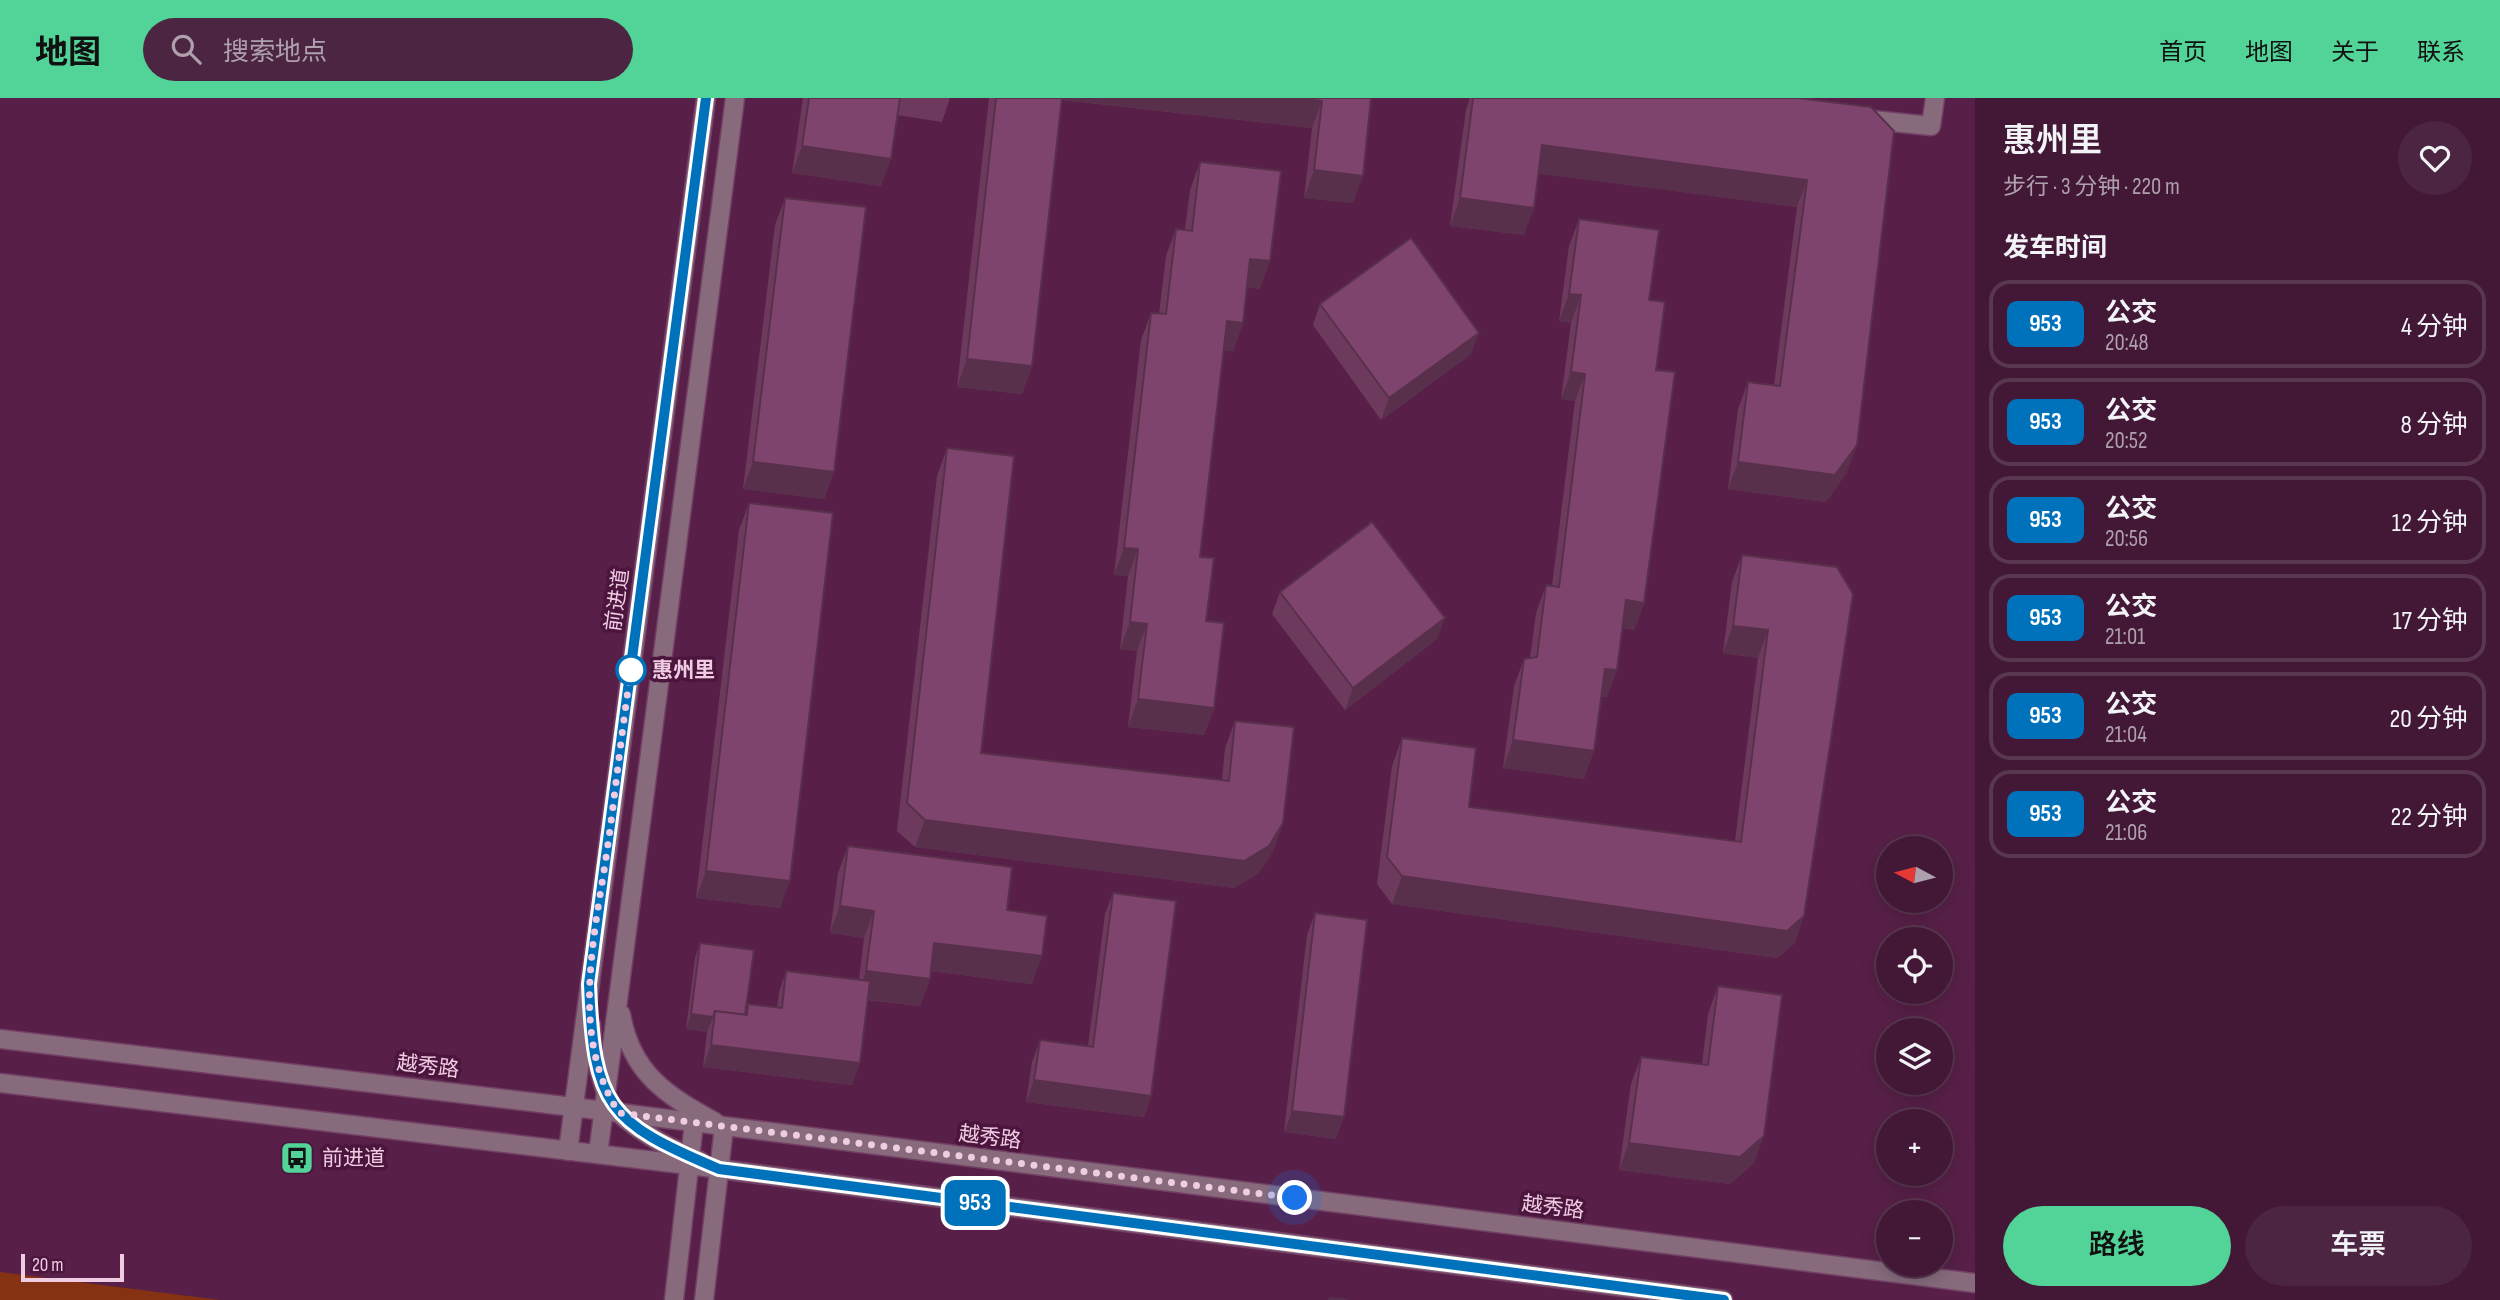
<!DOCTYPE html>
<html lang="zh">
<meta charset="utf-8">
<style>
body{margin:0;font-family:"Sofia Sans Condensed","Noto Sans SC",sans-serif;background:#4c2542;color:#f1f3f6;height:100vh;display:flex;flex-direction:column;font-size:26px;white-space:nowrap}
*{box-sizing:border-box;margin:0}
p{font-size:23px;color:#aea0ad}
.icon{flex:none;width:38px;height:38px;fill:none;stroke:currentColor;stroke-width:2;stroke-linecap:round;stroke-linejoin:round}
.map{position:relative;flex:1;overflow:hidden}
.details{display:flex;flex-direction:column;background:#421836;width:525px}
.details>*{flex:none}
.badge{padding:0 14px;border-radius:10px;font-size:24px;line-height:46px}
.needle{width:46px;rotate:277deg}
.tools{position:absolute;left:1876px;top:738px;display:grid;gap:14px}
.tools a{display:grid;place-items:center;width:77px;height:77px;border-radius:50%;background:#421836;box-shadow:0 4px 18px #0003,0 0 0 2px #5a3751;font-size:35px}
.scale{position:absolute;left:21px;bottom:18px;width:103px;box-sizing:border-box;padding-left:7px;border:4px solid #efcce2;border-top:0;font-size:19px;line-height:24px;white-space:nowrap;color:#efcce2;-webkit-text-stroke:5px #4c153e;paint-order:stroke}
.you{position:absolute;width:35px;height:35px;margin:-18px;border:5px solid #fff;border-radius:50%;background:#1a73e8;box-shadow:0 0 0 10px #1a73e833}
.map>.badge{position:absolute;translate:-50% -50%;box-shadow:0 0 0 4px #fff}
h2{padding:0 28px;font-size:26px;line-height:63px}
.round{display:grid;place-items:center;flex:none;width:74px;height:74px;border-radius:37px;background:#4c2542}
.overview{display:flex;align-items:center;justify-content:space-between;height:119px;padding:0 28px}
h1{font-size:33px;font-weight:600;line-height:52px}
.primary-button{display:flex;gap:14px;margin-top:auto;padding:14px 28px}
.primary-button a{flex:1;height:80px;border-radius:42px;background:#52d397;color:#111;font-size:28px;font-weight:600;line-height:80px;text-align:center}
.primary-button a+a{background:#4c2542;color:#f1f3f6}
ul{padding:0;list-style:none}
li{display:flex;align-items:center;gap:21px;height:88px;margin:0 14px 10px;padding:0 14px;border:4px solid #5a3751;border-radius:21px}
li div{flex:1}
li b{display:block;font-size:26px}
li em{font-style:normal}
li .badge{min-width:77px;font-weight:700;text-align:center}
header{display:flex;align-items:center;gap:42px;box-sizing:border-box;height:98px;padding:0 35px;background:#52d397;color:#111}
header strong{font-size:33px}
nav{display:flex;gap:38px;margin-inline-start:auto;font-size:24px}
.search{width:490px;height:63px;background:#4c2542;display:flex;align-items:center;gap:18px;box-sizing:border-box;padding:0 24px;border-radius:38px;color:#aea0ad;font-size:26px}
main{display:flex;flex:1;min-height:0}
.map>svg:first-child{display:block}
</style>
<header>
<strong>地图</strong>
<div class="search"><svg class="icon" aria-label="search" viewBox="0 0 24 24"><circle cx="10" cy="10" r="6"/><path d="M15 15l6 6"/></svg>搜索地点</div>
<nav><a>首页</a><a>地图</a><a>关于</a><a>联系</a></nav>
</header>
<main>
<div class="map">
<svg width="1975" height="1202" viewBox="0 0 1975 1202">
<rect width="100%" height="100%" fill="#582048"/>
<path fill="#843211" d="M0,1174L220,1202H0Z"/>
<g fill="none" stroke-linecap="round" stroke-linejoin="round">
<defs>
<g id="minor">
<path d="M1863,21L1931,28L1935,0"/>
<path d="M621,916C631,975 666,997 715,1024"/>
<path d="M591,927L592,947L605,992"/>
<path d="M0,941L573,1009L1975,1185"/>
<path d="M0,985L689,1067L1723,1202"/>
<path d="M619,1015C643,1037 670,1050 700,1063"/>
<path d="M568,1053L706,0"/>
<path d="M598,1056L735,0"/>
<path d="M674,1202L694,1025"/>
<path d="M704,1202L724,1029"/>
</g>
</defs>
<use href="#minor" stroke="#733f64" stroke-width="21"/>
<use href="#minor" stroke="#876b7d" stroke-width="18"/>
</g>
<g fill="#6d3a5e">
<path d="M803,0H950L942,24L897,17L881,88L792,75Z"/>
<path d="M989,0H1371L1353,105L1304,100L1312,30L1062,2L1032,268L1022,296L957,289Z"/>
<path d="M1470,0H1798L1847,374L1826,404L1728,391L1738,311L1748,284L1774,287L1797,109L1539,75L1524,137L1450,128L1466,12Z"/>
<path d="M1200,64L1260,191L1247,189L1243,225L1233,253L1224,252L1200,459L1214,610L1204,637L1128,629L1137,553L1120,551L1128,478L1114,477L1141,242L1151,215L1159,216L1166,158L1176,131L1185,132L1190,92Z"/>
<path d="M785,100L834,374L824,401L743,391L775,127Z"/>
<path d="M1579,121L1649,202L1656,272L1644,505L1634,532L1622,530L1607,599H1601L1584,681L1503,670L1514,588L1524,561L1530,560L1536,515L1546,487L1552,488L1575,303L1561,301L1571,225L1559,223L1569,148Z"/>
<path d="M1320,206L1471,256L1381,322L1313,227Z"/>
<path d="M947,350L981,655L1222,682L1225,650L1235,623L1283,725L1273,753L1259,775L1234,790L915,749L897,733L937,378Z"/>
<path d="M749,405L780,810L696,800L739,432Z"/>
<path d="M1742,457L1837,469L1795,845L1777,860L1392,806L1377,786L1392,668L1402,640L1469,709L1735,743L1758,560L1723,555L1732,484Z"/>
<path d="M1280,494L1437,541L1345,612L1272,516Z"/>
<path d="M848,748L1007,812L1032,886L931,873L930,881L920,908L867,902L852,987L703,969L707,934L686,931L695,860L700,845L746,912L748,906L777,909L779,894L786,873L859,881L864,840L830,835L838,775Z"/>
<path d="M1113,795L1151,998L1144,1019L1026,1004L1032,964L1040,942L1088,948L1105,816Z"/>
<path d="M1315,815L1336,1041L1284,1034L1307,837Z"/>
<path d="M1718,888L1754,1065L1730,1086L1619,1072L1631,986L1641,959L1702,966L1708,916Z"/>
</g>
<g fill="#59304c">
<path d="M1055,0H1298L1322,3L1312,30L1055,1Z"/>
<path d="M1542,47L1807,82L1797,109L1532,75Z"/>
<path d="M802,48L891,61L881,88L792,75Z"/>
<path d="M1314,72L1363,78L1353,105L1304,100Z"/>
<path d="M1460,100L1534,110L1524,137L1450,128Z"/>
<path d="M1250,161L1270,163L1260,191L1240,189Z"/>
<path d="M1569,196L1581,197L1571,225L1559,223Z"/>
<path d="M1227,223L1243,225L1233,253L1217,251Z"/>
<path d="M1479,235L1471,256L1381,322L1389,300Z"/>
<path d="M967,261L1032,268L1022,296L957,289Z"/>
<path d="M1571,274L1585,276L1575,303L1561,301Z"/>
<path d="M1857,347L1847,374L1826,404L1728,391L1738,364Z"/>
<path d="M753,364L834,374L824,401L743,391Z"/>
<path d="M1124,450L1138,451L1128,478L1114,477Z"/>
<path d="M1626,502L1644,505L1634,532L1616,529Z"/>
<path d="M1445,520L1437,541L1345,612L1353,590Z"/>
<path d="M1130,524L1147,526L1137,553L1120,551Z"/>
<path d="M1733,528L1768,532L1758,560L1723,555Z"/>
<path d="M1605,571L1617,572L1607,599L1595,598Z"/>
<path d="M1138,601L1214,610L1204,637L1128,629Z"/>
<path d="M1513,642L1594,653L1584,681L1503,670Z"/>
<path d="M925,722L1283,725L1273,753L1259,775L1234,790L915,749Z"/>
<path d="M706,773L790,783L780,810L696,800Z"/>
<path d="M1402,778L1804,818L1795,845L1777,860L1392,806Z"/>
<path d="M840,808L874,813L864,840L830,835Z"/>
<path d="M934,845L1042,858L1032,886L924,872Z"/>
<path d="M866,873L930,881L920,908L856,900Z"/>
<path d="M691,916L713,919L707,934L686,931Z"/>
<path d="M711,947L860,965L852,987L703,969Z"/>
<path d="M1034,982L1151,998L1144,1019L1026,1004Z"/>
<path d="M1292,1013L1344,1019L1336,1041L1284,1034Z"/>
<path d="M1764,1038L1754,1065L1730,1086L1619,1072L1629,1045Z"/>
</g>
<g fill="#7f446d" stroke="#59304c" stroke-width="2">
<path d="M809,0H900L891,61L802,48Z"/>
<path d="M996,0H1062L1032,268L967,261Z"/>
<path d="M1298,0H1371L1363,78L1314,72L1322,3Z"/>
<path d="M1473,0H1798L1871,9L1894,33L1857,347L1835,377L1738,364L1748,284L1780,288L1807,82L1542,47L1534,110L1460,100Z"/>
<path d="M1200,64L1281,73L1270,163L1250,161L1243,225L1227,223L1200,459L1214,460L1206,523L1224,525L1214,610L1138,601L1147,526L1130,524L1138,451L1124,450L1151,215L1166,216L1176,131L1192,133Z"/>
<path d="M785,100L866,109L834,374L753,364Z"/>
<path d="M1579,121L1659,132L1649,202L1665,204L1656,272L1675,274L1644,505L1626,502L1617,572L1605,571L1594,653L1513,642L1524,561L1537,559L1546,487L1559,489L1585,276L1571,274L1581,197L1569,196Z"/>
<path d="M1411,140L1479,235L1389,300L1320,206Z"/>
<path d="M947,350L1014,358L981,655L1229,683L1235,623L1294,629L1283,725L1269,748L1244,763L925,722L907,705Z"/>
<path d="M749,405L833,415L790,783L706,773Z"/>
<path d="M1372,424L1445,520L1353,590L1280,494Z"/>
<path d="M1742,457L1837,469L1853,496L1804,818L1787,833L1402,778L1387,759L1402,640L1476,650L1469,709L1741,744L1768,532L1733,528Z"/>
<path d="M848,748L1012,769L1007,812L1047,818L1042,858L934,845L930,881L866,873L874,813L840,808Z"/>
<path d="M1113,795L1176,803L1151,998L1034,982L1040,942L1093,949Z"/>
<path d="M1315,815L1367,822L1344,1019L1292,1013Z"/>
<path d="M700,845L754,852L745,917L715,913L713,919L691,916Z"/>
<path d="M786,873L870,883L860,965L711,947L715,913L747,917L748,906L782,910Z"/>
<path d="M1718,888L1782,897L1764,1038L1740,1059L1629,1045L1641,959L1708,967Z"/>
<path d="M1330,1200L1347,1202H1329Z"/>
</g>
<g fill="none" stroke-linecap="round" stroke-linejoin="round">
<defs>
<path id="line" d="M706,0L589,886C594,1008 607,1024 719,1071L1724,1202"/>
</defs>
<use href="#line" stroke="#fff" stroke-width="16"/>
<use href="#line" stroke="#0072bc" stroke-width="10"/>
<path stroke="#efcce2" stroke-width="7" stroke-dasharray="0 12.6" d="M631,572C622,630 616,688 608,746C596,833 568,936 619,1015L1295,1100"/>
</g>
<defs>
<symbol id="bus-square" viewBox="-11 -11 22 22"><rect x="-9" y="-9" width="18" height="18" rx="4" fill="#52d397" stroke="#4c153e"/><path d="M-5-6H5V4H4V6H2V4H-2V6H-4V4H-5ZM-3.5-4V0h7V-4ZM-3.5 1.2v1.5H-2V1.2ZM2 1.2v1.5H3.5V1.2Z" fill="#111"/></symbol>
</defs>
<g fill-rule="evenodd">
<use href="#bus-square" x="278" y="1041" width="38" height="38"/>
</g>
<circle fill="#fff" stroke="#0072bc" stroke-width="3.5" cx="631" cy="572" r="14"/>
<g text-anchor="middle" stroke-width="7" stroke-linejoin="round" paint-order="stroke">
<g font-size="21" fill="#efcce2" stroke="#4c153e">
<text transform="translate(617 502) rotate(-82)" y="7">前进道</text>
<text transform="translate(428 968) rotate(7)" y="7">越秀路</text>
<text transform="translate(990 1039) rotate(7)" y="7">越秀路</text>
<text transform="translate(1553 1109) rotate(7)" y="7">越秀路</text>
</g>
<g font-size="21" font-weight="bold" fill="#efcce2" stroke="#4c153e" text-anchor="start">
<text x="652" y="579">惠州里</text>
</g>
<g font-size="21" fill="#efcce2" stroke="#4c153e" text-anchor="start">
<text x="322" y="1067">前进道</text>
</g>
</g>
</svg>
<div class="tools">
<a><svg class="needle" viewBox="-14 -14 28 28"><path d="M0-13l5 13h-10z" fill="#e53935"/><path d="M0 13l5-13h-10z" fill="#aea0ad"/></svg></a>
<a><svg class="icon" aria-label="locate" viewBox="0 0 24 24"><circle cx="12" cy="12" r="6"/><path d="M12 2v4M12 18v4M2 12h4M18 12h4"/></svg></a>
<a><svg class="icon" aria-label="layers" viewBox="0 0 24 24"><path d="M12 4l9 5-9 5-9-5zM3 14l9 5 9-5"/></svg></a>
<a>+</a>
<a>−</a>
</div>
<div class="scale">20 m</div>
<div class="you" style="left:1295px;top:1100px"></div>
<b class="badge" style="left:975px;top:1105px;background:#0072bc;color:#fff">953</b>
</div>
<section class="details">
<div class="overview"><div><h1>惠州里</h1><p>步行 · 3 分钟 · 220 m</p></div><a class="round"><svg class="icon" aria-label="heart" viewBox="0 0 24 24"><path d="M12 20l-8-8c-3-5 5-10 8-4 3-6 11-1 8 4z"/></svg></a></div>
<h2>发车时间</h2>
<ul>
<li><span class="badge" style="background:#0072bc;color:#fff">953</span><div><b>公交</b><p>20:48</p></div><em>4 分钟</em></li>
<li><span class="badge" style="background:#0072bc;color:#fff">953</span><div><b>公交</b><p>20:52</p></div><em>8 分钟</em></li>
<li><span class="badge" style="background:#0072bc;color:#fff">953</span><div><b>公交</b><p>20:56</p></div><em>12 分钟</em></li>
<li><span class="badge" style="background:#0072bc;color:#fff">953</span><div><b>公交</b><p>21:01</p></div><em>17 分钟</em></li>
<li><span class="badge" style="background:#0072bc;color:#fff">953</span><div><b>公交</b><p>21:04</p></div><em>20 分钟</em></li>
<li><span class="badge" style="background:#0072bc;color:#fff">953</span><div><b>公交</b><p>21:06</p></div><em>22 分钟</em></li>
</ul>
<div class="primary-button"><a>路线</a><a>车票</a></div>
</section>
</main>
